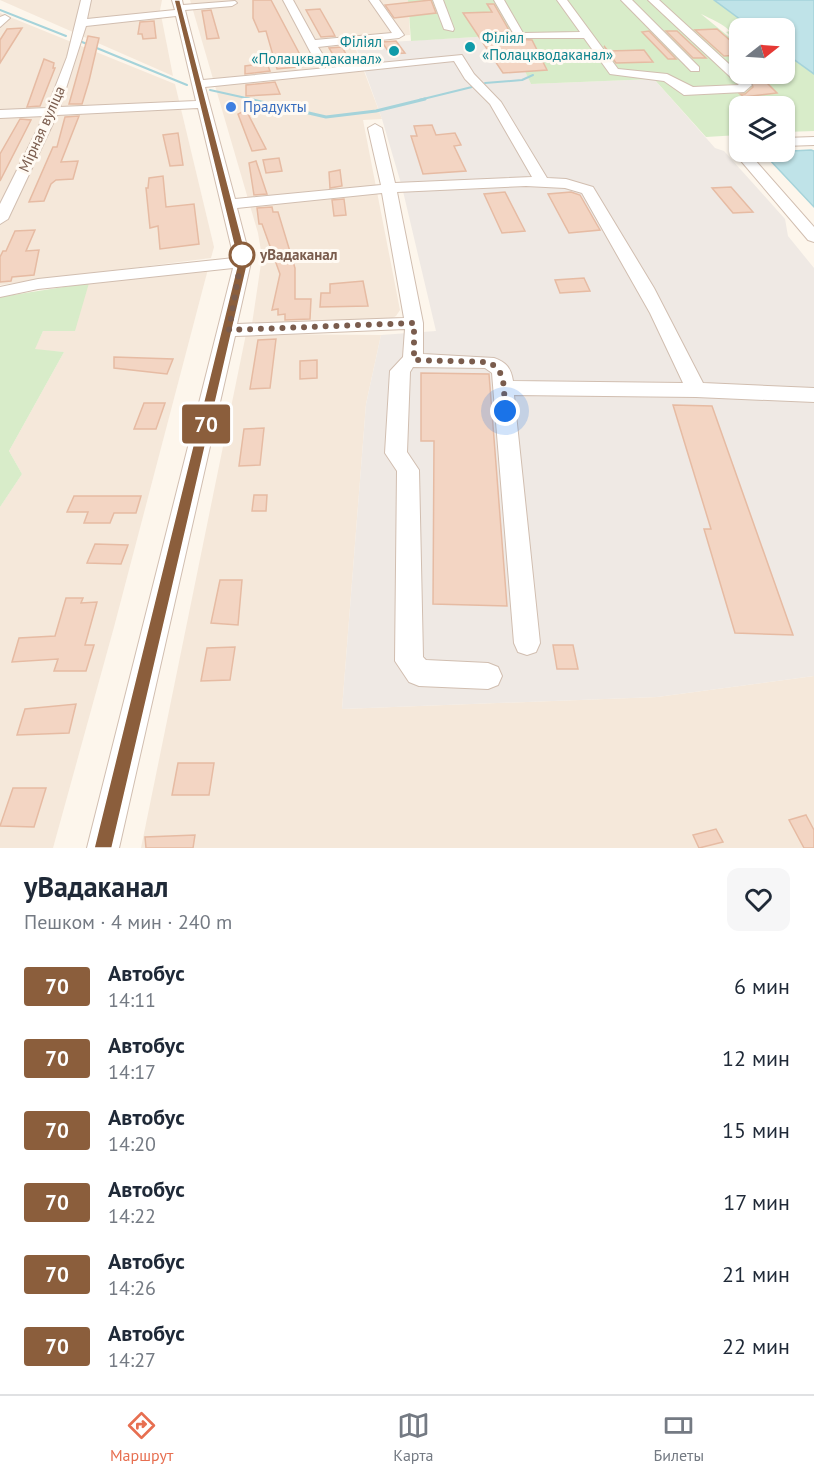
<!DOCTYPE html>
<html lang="ru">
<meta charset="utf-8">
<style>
body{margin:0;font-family:"PT Sans",sans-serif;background:#f6f6f7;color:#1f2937;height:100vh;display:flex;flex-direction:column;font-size:22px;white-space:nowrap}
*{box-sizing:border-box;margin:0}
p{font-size:20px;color:#747a83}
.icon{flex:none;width:33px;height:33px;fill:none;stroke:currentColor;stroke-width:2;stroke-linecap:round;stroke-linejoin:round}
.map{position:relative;height:848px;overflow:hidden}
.panel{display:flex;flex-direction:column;background:#fff;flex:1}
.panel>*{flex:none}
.badge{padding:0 12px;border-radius:4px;font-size:21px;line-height:39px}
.needle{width:39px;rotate:73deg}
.buttons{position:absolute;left:729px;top:18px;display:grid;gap:12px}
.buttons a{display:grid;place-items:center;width:66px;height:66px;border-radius:12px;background:#fff;box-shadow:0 2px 4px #0004;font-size:30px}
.you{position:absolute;width:30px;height:30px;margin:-15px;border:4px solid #fff;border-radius:50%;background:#1a73e8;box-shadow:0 0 0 9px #1a73e833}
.map>.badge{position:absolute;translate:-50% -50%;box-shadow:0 0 0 3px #fff}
.round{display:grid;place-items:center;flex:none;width:63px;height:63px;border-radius:12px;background:#f6f6f7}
.summary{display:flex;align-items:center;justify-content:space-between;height:102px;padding:0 24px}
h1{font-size:28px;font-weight:700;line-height:45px}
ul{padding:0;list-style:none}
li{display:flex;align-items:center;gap:18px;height:72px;padding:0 24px}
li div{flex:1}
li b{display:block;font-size:22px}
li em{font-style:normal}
li .badge{min-width:66px;font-weight:700;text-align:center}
.tab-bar{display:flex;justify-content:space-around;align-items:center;height:84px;border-top:2px solid #e0e1e3;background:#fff;font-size:16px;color:#747a83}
.tab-bar a{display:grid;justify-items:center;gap:3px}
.tab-bar .active{color:#e76f51}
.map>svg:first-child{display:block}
</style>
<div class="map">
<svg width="814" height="848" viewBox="0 0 814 848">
<rect width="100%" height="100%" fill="#fdf6ec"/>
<g fill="#f5e8da">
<path d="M0,0H162L160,10L173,76Z"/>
<path d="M190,0H408L410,35L352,39L382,119L363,120L400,310L396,316L387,321L252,324L262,257L258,233Z"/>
<path d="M0,13L175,84L214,247L211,258L0,285Z"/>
<path d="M208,269L114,627L53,848H0V507L22,474L9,451L64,352L34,350L43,331L89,283Z"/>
<path d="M246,334L381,335L366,404L342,709L657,697L814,676V848H141Z"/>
</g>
<path fill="#efe9e4" d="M509,35L531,84L654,79L715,148L724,151L785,219L788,236L814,268V676L657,697L342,709L366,404L381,335L436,331L402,187L382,119L355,44Z"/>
<g fill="#d8ecc9">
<path d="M408,0H714L752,28H740L739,43L726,32L730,31C722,23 711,19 701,14L739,45L740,74H784L785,53L814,74V131L785,132L784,106H740L739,135L706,137L654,79L531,84L508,35L411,41Z"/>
<path d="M89,283L75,331H43L35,349L64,352L9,451L22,474L0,507V297Z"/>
</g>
<g fill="#bfe3e8" stroke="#a5d3da" stroke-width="1.5">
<path d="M714,0H814V74L785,53L784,28H752Z"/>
<path d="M811,150L814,151V207L767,157L772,152Z"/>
</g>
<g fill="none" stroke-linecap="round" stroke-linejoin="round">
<g stroke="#a5d3da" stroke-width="2">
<path d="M0,10L66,36"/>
<path d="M82,42L187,85"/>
<path d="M485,83L522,80L533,75"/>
<path d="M210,90L255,100"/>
<path d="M419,100L472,87"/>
</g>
<path stroke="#a5d3da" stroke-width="3" d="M248,99L326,117L376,111L425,99"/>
</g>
<g fill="#f3d5c3" stroke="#e6bba3" stroke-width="1.5">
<path d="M253,0H271L306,66L277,69L266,31L259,32L253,18Z"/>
<path d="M431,0L436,13L394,18L385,5Z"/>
<path d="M487,4H494L514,39L532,40L547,70L503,73L463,13L492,12Z"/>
<path d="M320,9L332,30L335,36L321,37L306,10Z"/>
<path d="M211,10L219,38L207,39L202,11Z"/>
<path d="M154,21L156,38L143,39L142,34H138L140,22Z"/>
<path d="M22,28L0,63V40L7,29Z"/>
<path d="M717,29L740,49V55L724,56L695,30Z"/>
<path d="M649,31L676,59H668L642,32Z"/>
<path d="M666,31H677L706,58H693Z"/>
<path d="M88,36L99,38L89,81L82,104H69Z"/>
<path d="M396,41L405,53L390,54L382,42Z"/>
<path d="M604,46L608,51L644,50L653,62L616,63Z"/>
<path d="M342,47L347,56L364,54L368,62L339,65L329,48Z"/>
<path d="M44,59L54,63L53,68H55L40,106L27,107Z"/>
<path d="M267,63L270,71L245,74V66Z"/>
<path d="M764,80L777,93L744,97L740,94H745L753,87L751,81Z"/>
<path d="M275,82L280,94L246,96V85Z"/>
<path d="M246,110L266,149L252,151L238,114Z"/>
<path d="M79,116L61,162L78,161L73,179L56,180L51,184L44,201L29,202L53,147H57L65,117Z"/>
<path d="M20,119L31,120L0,181V154Z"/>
<path d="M432,125L436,135L455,133L461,145L454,146L466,171L423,174L411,136H417L414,126Z"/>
<path d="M178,133L183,165L170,166L163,135Z"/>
<path d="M279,158L282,171L266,173L263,160Z"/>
<path d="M256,161L267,194L254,195L249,163Z"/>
<path d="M340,170L342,186L330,188L329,172Z"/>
<path d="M163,176L166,207L194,204L199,244L160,249L158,226L150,228L146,188H148L149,178Z"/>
<path d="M731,187L753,212L733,213L712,188Z"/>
<path d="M505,192L525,231L502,233L484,194Z"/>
<path d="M571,192L580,195L600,230L569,233L548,194Z"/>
<path d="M344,199L346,215L334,216L332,200Z"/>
<path d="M272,207L273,212H278L295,268V299H311L310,319L285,320V314L278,315V309L272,310L280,274L262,224H259L257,208Z"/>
<path d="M35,230L26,251L39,250L34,275L12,277L11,281L0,282V257L3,251H6L15,231Z"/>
<path d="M584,278L590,291L560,293L555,280Z"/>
<path d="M363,281L368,306L320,307L321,293H330V284Z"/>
<path d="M276,339L270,388L250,389L258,340Z"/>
<path d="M114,357L173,359L167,374L114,368Z"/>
<path d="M317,360V378L300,379V361Z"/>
<path d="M421,373L489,374L507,606L433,604L434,441H421Z"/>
<path d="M144,403H165L156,429H134Z"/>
<path d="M673,405L712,406L793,635L735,633L704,529H711Z"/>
<path d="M264,428L260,465L239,466L244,429Z"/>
<path d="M254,495H267L266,511H252Z"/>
<path d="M74,496H141L136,513H114L110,523H84L88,512H67Z"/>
<path d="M95,544L128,545L121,564L87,563Z"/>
<path d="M220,580H242L238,625L211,623Z"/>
<path d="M66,598H83L81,603L97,602L85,645H94L86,671H54L58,659L12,662L19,638L55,636Z"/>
<path d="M553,645H573L578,669H557Z"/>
<path d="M235,647L230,680L201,681L207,648Z"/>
<path d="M76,704L69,733L17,735L25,709Z"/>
<path d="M178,763H214L209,795H172Z"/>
<path d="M13,788H46L34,827L0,826Z"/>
<path d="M806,815L814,830V848H804L789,820Z"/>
<path d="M716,829L723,842L699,848L693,835Z"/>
<path d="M195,835L193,848H146L145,837Z"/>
</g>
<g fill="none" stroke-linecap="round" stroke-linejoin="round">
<defs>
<g id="minor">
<path d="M81,0H91L87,19L175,10L172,0H182L183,5L235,1L237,3L232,6L185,10L203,80L462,55L474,74L501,102L547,178L566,179L593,187L654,288L703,383L814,388V402L696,397L514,395L540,643L536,652L527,655L518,652L514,643L492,373L485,368L413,367L410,372L407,452L419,470L423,657L426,660L488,663L498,667L502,676L498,685L488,689L419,686L409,682L395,661L397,471L385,453L390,371L403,357L405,329L235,336L119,848H87L233,268L38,289L0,297V287L38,279L234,258L198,108L57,115L8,219L0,224V204L44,116L0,118V110L47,108L67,57ZM176,16L196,101L60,107L86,26ZM454,61L465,79L490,104L532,177L395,183L382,128L375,124L368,128L381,185L235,199L205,87ZM526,186L565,188L582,193L650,313L683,383L513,381C511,368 506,362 494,358L423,354V323L397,192ZM382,193L404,318L237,324L251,262L237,208Z"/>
<path d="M283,0H293L315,40L392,33L369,0H379L404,35L399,38L318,47L323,55L313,57Z"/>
<path d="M433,0H443L454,29L453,31L444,29Z"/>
<path d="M494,0H504L523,33L580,32L557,0H567L618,69L667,74L693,87L739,85L648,0H659L752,85L744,92L684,95L664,81L610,74L584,38H516Z"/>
<path d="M621,0H632L699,67V71H691Z"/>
<path d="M5,15L10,18L0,27V17Z"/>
<path d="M814,137V145L784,146V138Z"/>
<path d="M740,148V152H748L814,227V242L808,240L736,155L734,152Z"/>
</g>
</defs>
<use href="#minor" stroke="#d1beb0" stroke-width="2"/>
<use href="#minor" fill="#fff" fill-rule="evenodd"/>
</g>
<path fill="#8b5e3c" stroke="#fff" stroke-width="1.5" d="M174,0H180L248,262L112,848H94L238,262Z"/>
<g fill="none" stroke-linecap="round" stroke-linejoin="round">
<path stroke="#7a5c4d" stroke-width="6" stroke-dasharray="0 10.8" d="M242,255L229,330L414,323V360L487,362C508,369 503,392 505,411"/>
</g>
<g fill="#0f9aa8" stroke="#fffaf3" stroke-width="2">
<circle cx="470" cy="47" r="6"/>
<circle cx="394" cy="51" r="6"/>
</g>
<circle fill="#3f7fe0" stroke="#fffaf3" stroke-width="2" cx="231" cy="107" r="6"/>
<circle fill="#fff" stroke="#8b5e3c" stroke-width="3" cx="242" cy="255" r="12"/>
<g text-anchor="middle" stroke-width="6" stroke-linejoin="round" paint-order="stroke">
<g font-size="15" fill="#0d838f" stroke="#fffaf3" text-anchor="start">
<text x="482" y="43">Філіял<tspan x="482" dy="17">«Полацкводаканал»</tspan></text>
<text x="382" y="47" text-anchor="end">Філіял<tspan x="382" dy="17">«Полацквадаканал»</tspan></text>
</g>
<g font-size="15" fill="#366cbe" stroke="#fffaf3" text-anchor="start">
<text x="243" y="112">Прадукты</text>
</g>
<g font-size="15" fill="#7a5c4d" stroke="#fffaf3">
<text transform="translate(42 129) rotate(-66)" y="5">Мірная вуліца</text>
</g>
<g font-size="15" font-weight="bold" fill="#7a5c4d" stroke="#fffaf3" text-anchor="start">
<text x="260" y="260">уВадаканал</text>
</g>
</g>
</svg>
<div class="buttons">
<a><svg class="needle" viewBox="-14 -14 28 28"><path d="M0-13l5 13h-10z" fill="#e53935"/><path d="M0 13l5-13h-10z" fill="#747a83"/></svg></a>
<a><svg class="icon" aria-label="layers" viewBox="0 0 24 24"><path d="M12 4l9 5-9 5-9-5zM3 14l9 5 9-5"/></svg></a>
</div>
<div class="you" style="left:505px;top:411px"></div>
<b class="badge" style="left:206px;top:424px;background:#8b5e3c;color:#fff">70</b>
</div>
<section class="panel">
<div class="summary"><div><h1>уВадаканал</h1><p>Пешком · 4 мин · 240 m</p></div><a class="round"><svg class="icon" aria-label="heart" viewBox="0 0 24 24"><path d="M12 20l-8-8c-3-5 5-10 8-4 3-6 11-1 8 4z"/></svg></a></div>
<ul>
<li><span class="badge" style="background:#8b5e3c;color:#fff">70</span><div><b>Автобус</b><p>14:11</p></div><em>6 мин</em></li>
<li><span class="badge" style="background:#8b5e3c;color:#fff">70</span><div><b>Автобус</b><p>14:17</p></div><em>12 мин</em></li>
<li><span class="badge" style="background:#8b5e3c;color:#fff">70</span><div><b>Автобус</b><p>14:20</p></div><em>15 мин</em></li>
<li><span class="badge" style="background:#8b5e3c;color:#fff">70</span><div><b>Автобус</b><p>14:22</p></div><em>17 мин</em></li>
<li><span class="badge" style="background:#8b5e3c;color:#fff">70</span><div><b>Автобус</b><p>14:26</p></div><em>21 мин</em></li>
<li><span class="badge" style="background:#8b5e3c;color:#fff">70</span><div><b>Автобус</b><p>14:27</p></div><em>22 мин</em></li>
</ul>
</section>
<nav class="tab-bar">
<a class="active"><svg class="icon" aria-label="directions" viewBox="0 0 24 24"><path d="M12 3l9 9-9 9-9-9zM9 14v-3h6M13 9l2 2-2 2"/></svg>Маршрут</a>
<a><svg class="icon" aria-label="map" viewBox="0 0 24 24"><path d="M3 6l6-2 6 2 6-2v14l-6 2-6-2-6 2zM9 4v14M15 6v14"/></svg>Карта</a>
<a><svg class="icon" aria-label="tickets" viewBox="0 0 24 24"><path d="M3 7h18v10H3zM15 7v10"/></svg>Билеты</a>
</nav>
